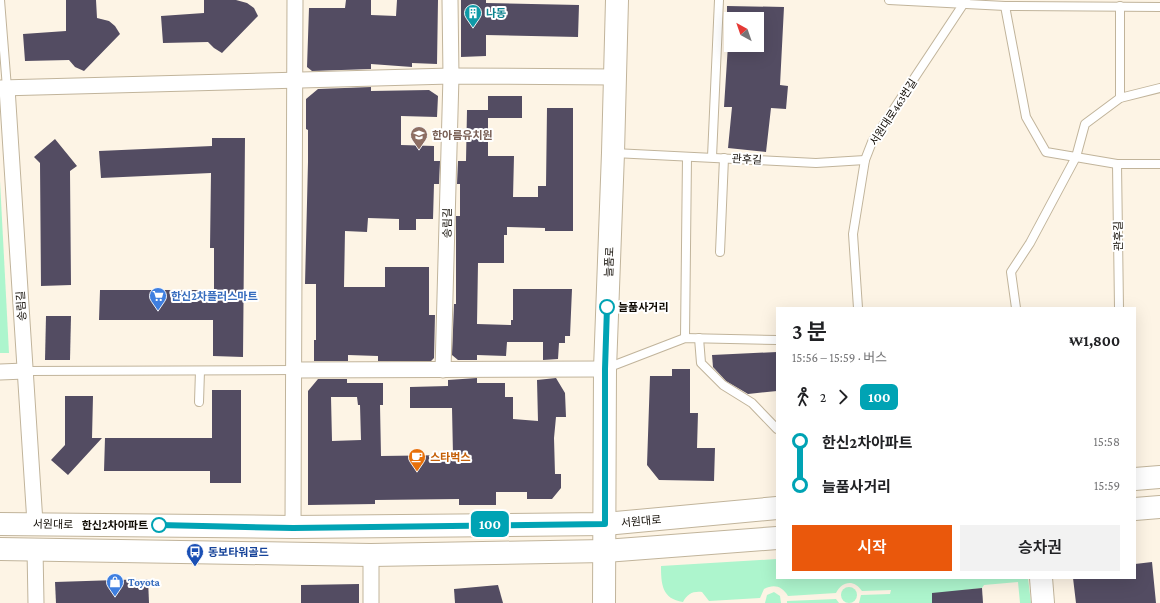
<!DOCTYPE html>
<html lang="ko">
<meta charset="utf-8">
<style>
body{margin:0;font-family:"Crimson Pro","Noto Sans KR",serif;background:#f2f2f2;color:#202124;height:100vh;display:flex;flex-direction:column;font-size:15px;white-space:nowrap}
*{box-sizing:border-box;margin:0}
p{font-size:13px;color:#757577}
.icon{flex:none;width:22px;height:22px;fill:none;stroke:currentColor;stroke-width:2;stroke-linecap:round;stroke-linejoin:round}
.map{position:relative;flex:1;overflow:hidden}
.panel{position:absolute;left:776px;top:307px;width:360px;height:272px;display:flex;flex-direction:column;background:#fff;border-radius:0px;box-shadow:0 4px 16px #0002}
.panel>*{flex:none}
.badge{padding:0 8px;border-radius:6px;font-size:14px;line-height:26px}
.needle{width:26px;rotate:320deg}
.controls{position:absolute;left:724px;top:12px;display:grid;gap:8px}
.controls a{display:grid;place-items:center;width:40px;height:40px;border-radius:0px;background:#fff;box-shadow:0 4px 16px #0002;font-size:20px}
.map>.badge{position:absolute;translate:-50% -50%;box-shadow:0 0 0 2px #fff}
.legs{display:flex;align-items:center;gap:6px;height:44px;padding:0 16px;font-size:13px}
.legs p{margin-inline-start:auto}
.summary{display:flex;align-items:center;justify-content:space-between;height:68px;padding:0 16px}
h1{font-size:22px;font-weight:600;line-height:30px}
.primary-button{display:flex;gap:8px;margin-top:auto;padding:8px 16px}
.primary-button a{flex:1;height:46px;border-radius:0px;background:#ea580c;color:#fff;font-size:16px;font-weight:600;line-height:46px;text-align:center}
.primary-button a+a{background:#f2f2f2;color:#202124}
ul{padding:0 16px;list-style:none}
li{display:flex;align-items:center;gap:14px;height:44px;font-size:15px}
li i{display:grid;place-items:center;width:6px;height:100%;margin:0 5px;background:currentColor}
li i::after{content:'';width:10px;height:10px;margin:-5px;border:3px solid;border-radius:50%;background:#fff}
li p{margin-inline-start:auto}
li:first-child i{background:linear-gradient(#0000 50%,currentColor 0)}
li:last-child i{background:linear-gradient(currentColor 50%,#0000 0)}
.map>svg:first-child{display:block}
</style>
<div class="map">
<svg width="1160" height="603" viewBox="0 0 1160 603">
<rect width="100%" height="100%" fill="#fdf4e5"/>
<g fill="#adf5cd">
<path d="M0,181L9,353H0Z"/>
<path d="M777,559V578H1028L1031,603H1020L1018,582L984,585L982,588L965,590L937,603H859L861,595L890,594L891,590L862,591C854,579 842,581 836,593L788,596C782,586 774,584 764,589L760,598L709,601L702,592C693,591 687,594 683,602C662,599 661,584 661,566Z"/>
<circle cx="849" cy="595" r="8"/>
<path d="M774,592L780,596L781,603H765L767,595Z"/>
<path d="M836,599L839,603H787V601Z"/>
</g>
<g fill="#534c62" fill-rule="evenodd">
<path d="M66,0H96L97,18L109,21L115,26L120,34L84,71L75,67L69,60L25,61L23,34L66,31Z"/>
<path d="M204,0H236L247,3L254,8L258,16L222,53L214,48L208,42L163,43L161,16L204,13Z"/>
<path d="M346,0H371V15L396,16L397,0H438L437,64L412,63V67L371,64V69L312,71L307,67L309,8H345Z"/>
<path d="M461,0H486V3L579,5L578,37L486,35V56L461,57Z"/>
<path d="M727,6L784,7L780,85L788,86L786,109L771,108L766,152L728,148L732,107H724L728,45L757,46V19H727Z"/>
<path d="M371,87V91L429,90L438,96L437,117L401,116V145L434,146V161H440L439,184H434L433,219H416V230H399V219L368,218L367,232L345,231L344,287H385V267H429V315H435L434,358L431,361H378V356L348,355V361H314V340H316V284H305L308,162V130L306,129V99L318,89Z"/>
<rect x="488" y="96" width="34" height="22"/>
<path d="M547,108H573V231H545V228L507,227V235H504V263H478L477,324L511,325V320H513V289H572L570,336H565V343H559L558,359L543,360V342H507L506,356L477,355V360H458L452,355L454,304H456V216H460V184H457L458,161H466L467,110H488V156H514L513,197H538V186H546Z"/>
<path d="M212,138H245L243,357L213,356V320H99L100,290H214V248H210L211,173L101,178L99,151L212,146Z"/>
<path d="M55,139L77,166L70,171L71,285L41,286L40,163L34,157Z"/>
<path d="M46,316H71L70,360H45Z"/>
<path d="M777,352V391L748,394L726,381L713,367L712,355Z"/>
<path d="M672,369H690V413H698L697,448H715L714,481L659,480L647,465L650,376H672Z"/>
<path d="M477,378V383H505V397H513V419L538,421L537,380L556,378L565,393L566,417H556L554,438L555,474H561V488L552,499H527V492H496V505H459V499L375,500V504L308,505V391L318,379H347V383H383V405H380L381,456L453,455L452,408H410V387L448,386V380ZM331,397H357L358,405H360L361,440L332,441Z"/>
<path d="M212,390H241V483H210V471H104L105,438H212Z"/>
<path d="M65,396H93L92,438H102L68,475L51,460L65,445Z"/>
<path d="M1152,562L1156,603H1076L1073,578H1135V564Z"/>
<path d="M148,579L149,603H56L55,582Z"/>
<path d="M359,584V603H301V585Z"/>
<path d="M498,585L503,603H455L454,589Z"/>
<path d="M982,588L983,603H932V593Z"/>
</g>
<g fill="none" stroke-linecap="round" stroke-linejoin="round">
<defs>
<g id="lane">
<path d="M0,0L7,88"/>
<path d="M889,0L1005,6L1160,7"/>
<path d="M1005,6L1026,117L1046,152L1117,164H1160"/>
<path d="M1120,6V98"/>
<path d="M614,153L816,163L865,160"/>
<path d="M712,157L719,0"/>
<path d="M1117,164L1119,308"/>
<path d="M720,252L724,158"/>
<path d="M858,308L853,234L865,160L872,142L966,0"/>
<path d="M1016,308L1011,272L1030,243L1076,157L1085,124L1120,98L1160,88"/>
<path d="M685,338L687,157"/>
<path d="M699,338L701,363L723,385L752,403L777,429"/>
<path d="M607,368L685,338L777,340"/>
<path d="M25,371L293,370"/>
<path d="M199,402L200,371"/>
</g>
<g id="street">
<path d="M0,88L451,76L614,77"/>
<path d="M7,88L35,523"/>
<path d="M293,370L605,369"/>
<path d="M443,370L451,76L450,0"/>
<path d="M0,372L25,371"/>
<path d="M293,527L295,0"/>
<path d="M35,549L36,603"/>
<path d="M371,603V555"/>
</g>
<g id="secondary">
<path d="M1135,479L1160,477"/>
<path d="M1135,509L1160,507"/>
<path d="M0,524L293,527L605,524L777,508"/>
<path d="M0,549L371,555L605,551L777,538"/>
<path d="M1041,578L1043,603"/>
<path d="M604,603L605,369L613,153L617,0"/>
</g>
</defs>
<use href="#lane" stroke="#c1b49b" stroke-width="10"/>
<use href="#street" stroke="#c1b49b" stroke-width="17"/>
<use href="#secondary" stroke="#c1b49b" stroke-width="24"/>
<use href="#lane" stroke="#fff" stroke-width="8"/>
<use href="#street" stroke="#fff" stroke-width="15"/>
<use href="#secondary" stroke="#fff" stroke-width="22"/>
</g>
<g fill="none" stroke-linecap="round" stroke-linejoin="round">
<defs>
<path id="line-1" d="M159,525L293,528L605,524V369L607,307"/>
</defs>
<use href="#line-1" stroke="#fff" stroke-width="9"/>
<use href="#line-1" stroke="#00a3b4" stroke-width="6"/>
</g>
<defs>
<symbol id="building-pin" viewBox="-11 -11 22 30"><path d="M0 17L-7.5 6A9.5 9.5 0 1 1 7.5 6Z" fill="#0f9aa8" stroke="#fff"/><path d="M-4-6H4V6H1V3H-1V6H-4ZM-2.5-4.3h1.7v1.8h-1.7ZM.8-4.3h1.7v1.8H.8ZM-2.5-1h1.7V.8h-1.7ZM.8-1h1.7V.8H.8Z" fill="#fff"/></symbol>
<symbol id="school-pin" viewBox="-11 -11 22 30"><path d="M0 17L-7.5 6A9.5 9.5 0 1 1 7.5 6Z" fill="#8d6e63" stroke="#fff"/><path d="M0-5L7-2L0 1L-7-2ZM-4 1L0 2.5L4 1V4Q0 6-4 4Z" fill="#fff"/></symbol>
<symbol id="supermarket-pin" viewBox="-11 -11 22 30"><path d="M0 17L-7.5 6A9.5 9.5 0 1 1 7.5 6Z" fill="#3f7fe0" stroke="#fff"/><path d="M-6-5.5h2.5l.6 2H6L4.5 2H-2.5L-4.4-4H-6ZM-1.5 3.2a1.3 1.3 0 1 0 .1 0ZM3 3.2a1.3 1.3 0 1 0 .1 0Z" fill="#fff"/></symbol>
<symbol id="cafe-pin" viewBox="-11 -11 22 30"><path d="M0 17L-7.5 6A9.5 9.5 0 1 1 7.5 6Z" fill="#e8710a" stroke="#fff"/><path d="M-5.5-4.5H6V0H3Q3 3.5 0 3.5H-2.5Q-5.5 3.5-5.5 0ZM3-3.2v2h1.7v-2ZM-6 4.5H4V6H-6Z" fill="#fff"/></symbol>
<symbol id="bus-pin" viewBox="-11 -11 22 30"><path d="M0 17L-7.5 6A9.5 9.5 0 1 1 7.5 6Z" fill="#1a4fb4" stroke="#fff"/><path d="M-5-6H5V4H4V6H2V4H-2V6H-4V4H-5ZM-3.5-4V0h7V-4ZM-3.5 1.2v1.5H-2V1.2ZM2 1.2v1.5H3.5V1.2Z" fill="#fff"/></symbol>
<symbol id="shop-pin" viewBox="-11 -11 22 30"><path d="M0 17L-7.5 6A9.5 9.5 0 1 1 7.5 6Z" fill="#3f7fe0" stroke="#fff"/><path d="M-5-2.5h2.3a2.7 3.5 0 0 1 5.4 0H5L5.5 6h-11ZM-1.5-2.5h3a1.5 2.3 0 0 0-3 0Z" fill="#fff"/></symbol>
</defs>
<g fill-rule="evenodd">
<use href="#building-pin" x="463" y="3" width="20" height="27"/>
<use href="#school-pin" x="409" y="125" width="20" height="27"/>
<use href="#supermarket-pin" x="148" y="286" width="20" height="27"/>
<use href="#cafe-pin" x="407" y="447" width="20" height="27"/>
<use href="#bus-pin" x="185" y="542" width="20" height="27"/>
<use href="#shop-pin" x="105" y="572" width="20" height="27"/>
</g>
<g fill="#fff" stroke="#00a3b4" stroke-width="2">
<circle cx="607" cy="307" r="7"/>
<circle cx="159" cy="525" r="7"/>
</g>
<g text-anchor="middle" stroke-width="4" stroke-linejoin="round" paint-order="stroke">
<g font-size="11" font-weight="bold" fill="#0d838f" stroke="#fff" text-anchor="start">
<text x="486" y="17">나동</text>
</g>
<g font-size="11" fill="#100b04" stroke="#fff">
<text transform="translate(893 112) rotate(-57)" y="4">서원대로463번길</text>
<text transform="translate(747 159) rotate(3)" y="4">관후길</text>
<text transform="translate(447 223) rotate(-89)" y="4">송림길</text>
<text transform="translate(1118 236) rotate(-91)" y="4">관후길</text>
<text transform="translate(609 262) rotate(-88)" y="4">늘품로</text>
<text transform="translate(21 306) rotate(-94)" y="4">송림길</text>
<text transform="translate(641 521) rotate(-5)" y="4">서원대로</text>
<text transform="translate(53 524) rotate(1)" y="4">서원대로</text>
</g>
<g font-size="11" font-weight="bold" fill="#785e54" stroke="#fff" text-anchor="start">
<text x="432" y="139">한아름유치원</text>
</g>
<g font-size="11" font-weight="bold" fill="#366cbe" stroke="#fff" text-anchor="start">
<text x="171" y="300">한신2차플러스마트</text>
<text x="128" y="586">Toyota</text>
</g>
<g font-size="11" font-weight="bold" fill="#100b04" stroke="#fff" text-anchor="start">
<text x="618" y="311">늘품사거리</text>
<text x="148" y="529" text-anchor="end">한신2차아파트</text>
</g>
<g font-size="11" font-weight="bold" fill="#c56008" stroke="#fff" text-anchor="start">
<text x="430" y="461">스타벅스</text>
</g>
<g font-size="11" font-weight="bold" fill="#164399" stroke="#fff" text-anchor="start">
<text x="208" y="556">동보타워골드</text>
</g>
</g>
</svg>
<div class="controls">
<a><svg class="needle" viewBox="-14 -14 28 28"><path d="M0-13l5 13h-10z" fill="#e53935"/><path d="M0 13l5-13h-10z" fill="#757577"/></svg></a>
</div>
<b class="badge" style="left:490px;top:524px;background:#00a3b4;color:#fff">100</b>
<section class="panel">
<div class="summary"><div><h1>3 분</h1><p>15:56 – 15:59 · 버스</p></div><b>₩1,800</b></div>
<div class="legs"><svg class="icon" aria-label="walk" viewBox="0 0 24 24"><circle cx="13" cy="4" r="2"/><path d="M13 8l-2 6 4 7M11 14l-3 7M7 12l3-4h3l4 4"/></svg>2<svg class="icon" aria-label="forward" viewBox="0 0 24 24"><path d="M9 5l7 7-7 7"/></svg><b class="badge" style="background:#00a3b4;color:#fff">100</b></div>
<ul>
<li><i style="color:#00a3b4"></i><b>한신2차아파트</b><p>15:58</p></li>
<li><i style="color:#00a3b4"></i><b>늘품사거리</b><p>15:59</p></li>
</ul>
<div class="primary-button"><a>시작</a><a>승차권</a></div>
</section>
</div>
